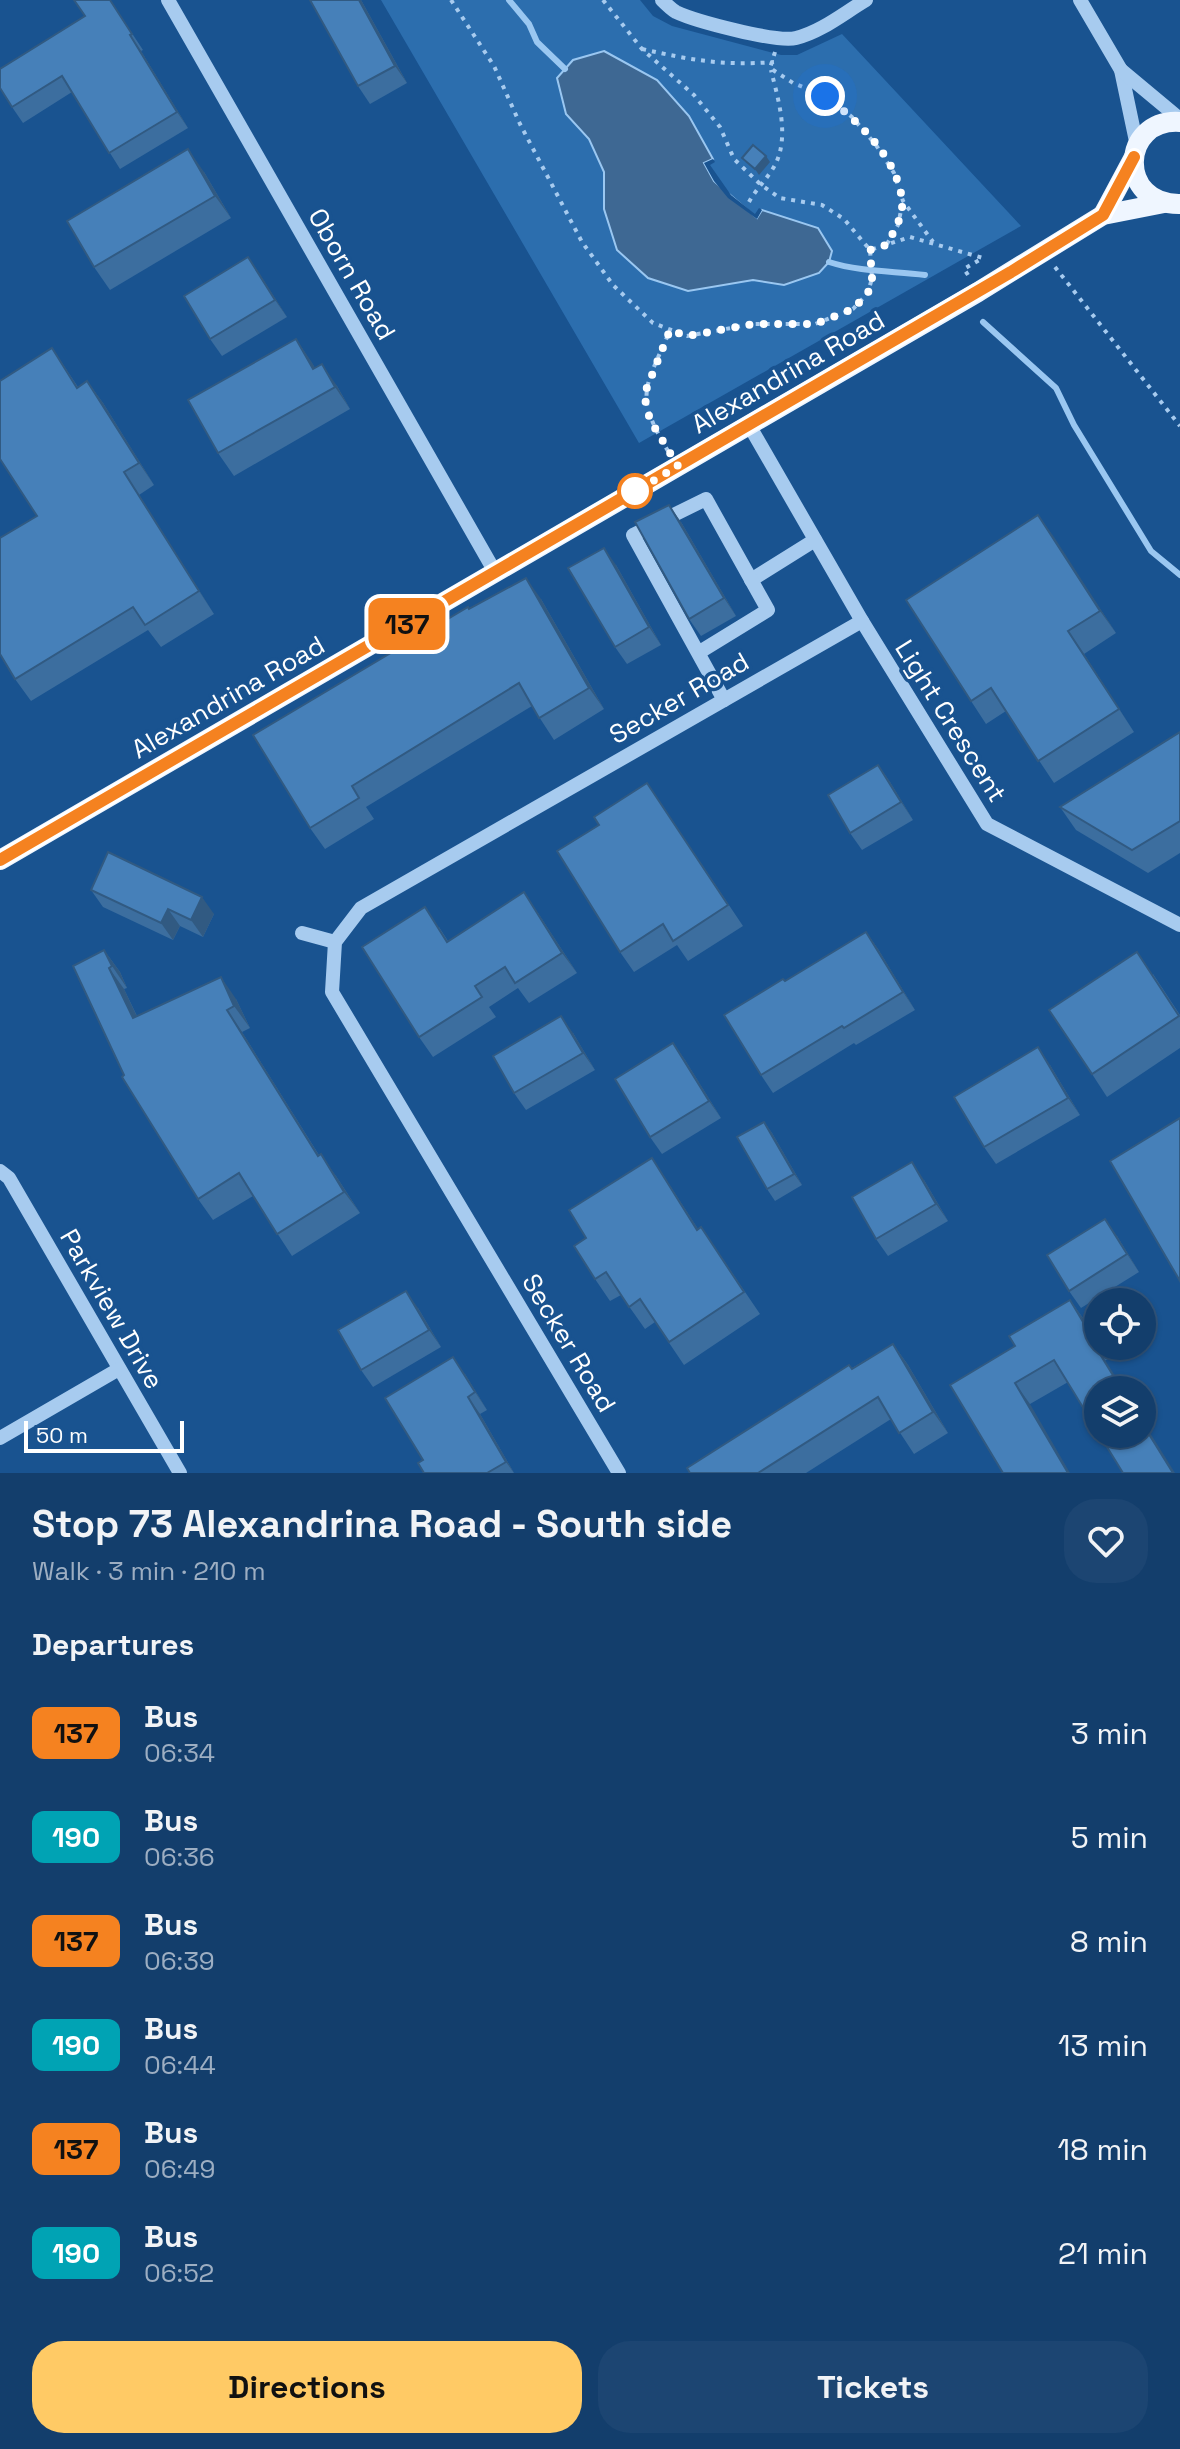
<!DOCTYPE html>
<meta charset="utf-8">
<style>
body{margin:0;font-family:"Space Grotesk",sans-serif;background:#1c4572;color:#f1f3f6;height:100vh;display:flex;flex-direction:column;font-size:30px;white-space:nowrap}
*{box-sizing:border-box;margin:0}
p{font-size:26px;color:#9daec2}
.icon{flex:none;width:44px;height:44px;fill:none;stroke:currentColor;stroke-width:2;stroke-linecap:round;stroke-linejoin:round}
.map{position:relative;height:1473px;overflow:hidden}
.side{display:flex;flex-direction:column;background:#133e6c;flex:1}
.side>*{flex:none}
.badge{padding:0 16px;border-radius:12px;font-size:28px;line-height:52px}
.buttons{position:absolute;left:1084px;top:1288px;display:grid;gap:16px}
.buttons a{display:grid;place-items:center;width:72px;height:72px;border-radius:50%;background:#133e6c;box-shadow:0 2px 6px #0004,0 0 0 2px #32577f;font-size:40px}
.scale{position:absolute;left:24px;bottom:20px;width:160px;box-sizing:border-box;padding-left:8px;border:4px solid #fff;border-top:0;font-size:22px;line-height:28px;white-space:nowrap;color:#fff;-webkit-text-stroke:6px #195390;paint-order:stroke}
.you{position:absolute;width:40px;height:40px;margin:-20px;border:6px solid #fff;border-radius:50%;background:#1a73e8;box-shadow:0 0 0 12px #1a73e833}
.map>.badge{position:absolute;translate:-50% -50%;box-shadow:0 0 0 4px #fff}
h2{padding:0 32px;font-size:30px;line-height:72px}
.round{display:grid;place-items:center;flex:none;width:84px;height:84px;border-radius:32px;background:#1c4572}
.headline{display:flex;align-items:center;justify-content:space-between;height:136px;padding:0 32px}
h1{font-size:38px;font-weight:600;line-height:60px}
.primary-button{display:flex;gap:16px;margin-top:auto;padding:16px 32px}
.primary-button a{flex:1;height:92px;border-radius:32px;background:#ffca65;color:#111;font-size:32px;font-weight:600;line-height:92px;text-align:center}
.primary-button a+a{background:#1c4572;color:#f1f3f6}
ul{padding:0;list-style:none}
li{display:flex;align-items:center;gap:24px;height:104px;padding:0 32px}
li div{flex:1}
li b{display:block;font-size:30px}
li em{font-style:normal}
li .badge{min-width:88px;font-weight:700;text-align:center}
.map>svg:first-child{display:block}
</style>
<div class="map">
<svg width="1180" height="1473" viewBox="0 0 1180 1473">
<rect width="100%" height="100%" fill="#195390"/>
<path fill="#2c6eae" d="M381,0H640L653,16L672,26L781,55H797L842,34L1021,226L639,443Z"/>
<path fill="#3e6893" stroke="#9ac7f1" stroke-width="2" d="M604,51L657,80L689,116L713,159L704,163L714,181L757,218L762,210L818,228L832,251L829,262L819,273L784,285L753,280L688,291L648,278L617,250L604,209V172L589,139L566,114L557,78L573,60Z"/>
<path fill="#195390" d="M713,159L715,162L710,165L731,195L755,214L759,208L762,210L757,219L728,198L714,181L704,163Z"/>
<g fill="none" stroke-linecap="round" stroke-linejoin="round">
<g stroke="#9ac7f1" stroke-width="6">
<path d="M509,0L529,24L537,42L565,69"/>
<path d="M829,262C860,272 893,271 925,275"/>
<path d="M983,322L1056,388L1074,425L1151,551L1180,575"/>
</g>
<g stroke="#a7cbef" stroke-width="4" stroke-dasharray="4 6" stroke-linecap="butt">
<path d="M451,0L494,66L520,124L582,242L613,285L653,323L687,336L753,324H815L853,309L868,293L872,278L870,250"/>
<path d="M603,0L642,49L694,95L720,127L734,159L760,184L780,198L822,205L844,219L870,250L910,237L983,258"/>
<path d="M642,49C691,60 723,66 774,62"/>
<path d="M775,52L770,68L793,83L825,96L852,117L876,145L894,173L903,201L933,242"/>
<path d="M749,202C756,189 768,178 775,165C790,136 778,99 771,70"/>
<path d="M887,244L898,225L903,201"/>
<path d="M1055,267L1180,426"/>
<path d="M968,275L964,269L983,258"/>
<path d="M668,451C633,393 646,388 670,330"/>
</g>
<g stroke="#a7cbef" stroke-width="14">
<path d="M168,0L495,572"/>
<path d="M662,0C666,4 671,9 676,12C695,21 777,43 796,38C821,32 844,13 866,0"/>
<path d="M1080,0L1121,70L1137,146"/>
<path d="M1121,70L1180,119"/>
<path d="M751,580L815,540"/>
<path d="M862,621L987,824L1180,925"/>
<path d="M698,653L768,610L706,499L633,535L724,700"/>
<path d="M302,933L335,942"/>
<path d="M0,1171L9,1178L180,1473"/>
<path d="M0,1438L119,1369"/>
<path d="M619,1473L332,992L335,942L361,908L862,621L749,425"/>
</g>
<g stroke="#eff6ff" stroke-width="20">
<path d="M1180,122C1120,118 1117,205 1180,204"/>
<path d="M1103,215L1134,157"/>
<path d="M0,860L978,292L1103,215L1164,203"/>
</g>
</g>
<g fill="#3c6e9f">
<path d="M74,0H110L143,50L141,51L188,128L120,169L72,92L23,123L12,107L85,16Z"/>
<path d="M361,0L407,83L370,104L358,86Z"/>
<path d="M204,172L231,218L110,290L94,267Z"/>
<path d="M248,257L287,317L222,356L210,339Z"/>
<path d="M296,339L315,368L337,386L350,409L234,476L218,453Z"/>
<path d="M52,348L78,387L87,381L103,403L154,485L139,495L214,614L161,647L148,630L31,701L15,679L37,516Z"/>
<path d="M1038,515L1116,633L1084,654L1134,732L1054,783L1006,711L986,724L971,701Z"/>
<path d="M681,522L736,616L701,636L689,619Z"/>
<path d="M616,565L661,645L627,664L615,647Z"/>
<path d="M541,599L604,709L554,740L532,706L366,807L374,819L325,849L310,828L469,609Z"/>
<path d="M1180,732V853L1148,873L1076,830L1060,807Z"/>
<path d="M878,765L890,782L913,820L862,850L850,833Z"/>
<path d="M647,783L743,926L688,961L677,945L634,972L620,952L599,825Z"/>
<path d="M91,890L214,914L203,937L180,926L173,940L103,907Z"/>
<path d="M538,913L577,973L529,1003L518,988L489,1007L496,1017L433,1057L419,1037L439,927L448,941Z"/>
<path d="M866,932L878,949L915,1010L856,1045L854,1043L773,1093L761,1075L785,981Z"/>
<path d="M104,950L120,972L127,988L124,989L137,1016L236,999L250,1028L242,1032L319,1155L336,1176L360,1213L292,1256L253,1196L213,1220L198,1199L124,1075Z"/>
<path d="M1153,974L1180,1015V1048L1107,1097L1092,1074Z"/>
<path d="M573,1033L595,1070L526,1110L514,1093Z"/>
<path d="M673,1043L685,1060L721,1118L662,1154L650,1137Z"/>
<path d="M1050,1065L1080,1115L996,1164L984,1147Z"/>
<path d="M764,1122L772,1133L802,1185L775,1201L767,1189Z"/>
<path d="M652,1158L698,1229L701,1227L760,1314L684,1365L655,1322L645,1329L621,1295L610,1301L595,1279L586,1238Z"/>
<path d="M924,1180L948,1221L888,1256L876,1239Z"/>
<path d="M1117,1236L1139,1272L1081,1308L1069,1291Z"/>
<path d="M1070,1300L1085,1321L1098,1342V1346H1100L1108,1359L1030,1404L1003,1473L1015,1346Z"/>
<path d="M418,1308L441,1347L373,1387L361,1370Z"/>
<path d="M893,1344L908,1365L948,1433L914,1454L891,1419L806,1473H690L852,1368Z"/>
<path d="M465,1374L487,1410L480,1414L514,1473H424L423,1460Z"/>
</g>
<g fill="#315a82">
<path d="M359,0H361L407,83L395,66Z"/>
<path d="M130,35L141,51L188,128L177,112Z"/>
<path d="M188,149L204,172L231,218L215,196Z"/>
<path d="M766,156L770,162L759,175L755,169Z"/>
<path d="M248,257L260,274L287,317L275,300Z"/>
<path d="M296,339L311,361L329,391L313,369Z"/>
<path d="M322,364L337,386L350,409L335,387Z"/>
<path d="M87,381L103,403L154,485L139,463Z"/>
<path d="M124,472L139,495L214,614L199,591Z"/>
<path d="M669,505L681,522L736,616L724,598Z"/>
<path d="M1038,515L1054,537L1116,633L1100,611Z"/>
<path d="M604,548L616,565L661,645L649,627Z"/>
<path d="M526,578L541,599L604,709L589,688Z"/>
<path d="M1068,631L1084,654L1134,732L1119,709Z"/>
<path d="M878,765L890,782L913,820L901,802Z"/>
<path d="M524,892L538,913L577,973L562,953Z"/>
<path d="M202,897L214,914L203,937L191,920Z"/>
<path d="M168,909L180,926L173,940L161,923Z"/>
<path d="M866,932L878,949L915,1010L903,992Z"/>
<path d="M104,950L120,972L127,988L112,966Z"/>
<path d="M109,968L124,989L148,1040L133,1018Z"/>
<path d="M221,977L236,999L250,1028L234,1006Z"/>
<path d="M227,1010L242,1032L333,1178L318,1156Z"/>
<path d="M561,1016L573,1033L595,1070L583,1053Z"/>
<path d="M673,1043L685,1060L721,1118L709,1101Z"/>
<path d="M1038,1047L1050,1065L1080,1115L1068,1098Z"/>
<path d="M764,1122L772,1133L802,1185L794,1174Z"/>
<path d="M321,1154L336,1176L360,1213L344,1192Z"/>
<path d="M652,1158L667,1181L713,1252L697,1230Z"/>
<path d="M912,1162L924,1180L948,1221L936,1204Z"/>
<path d="M1105,1219L1117,1236L1139,1272L1127,1254Z"/>
<path d="M406,1291L418,1308L441,1347L429,1330Z"/>
<path d="M1070,1300L1085,1321L1098,1342V1345Z"/>
<path d="M1090,1338L1105,1360L1124,1390H1122Z"/>
<path d="M893,1344L908,1365L948,1433L933,1412Z"/>
<path d="M453,1357L465,1374L487,1410L475,1392Z"/>
<path d="M1015,1383L1030,1404L1070,1473H1068Z"/>
<path d="M468,1397L480,1414L514,1473L506,1462Z"/>
<path d="M1142,1420L1175,1473H1173L1142,1423Z"/>
</g>
<g fill="#4680b9" stroke="#315a82" stroke-width="2">
<path d="M74,0H110L132,34L130,35L177,112L109,153L62,76L12,107L0,88V69L85,16Z"/>
<path d="M310,0H359L395,66L358,86Z"/>
<path d="M753,145L766,156L755,169L742,158Z"/>
<path d="M188,149L215,196L94,267L67,221Z"/>
<path d="M248,257L275,300L210,339L184,296Z"/>
<path d="M296,339L313,369L322,364L335,387L218,453L188,400Z"/>
<path d="M52,348L77,388L87,381L139,463L124,472L199,591L145,625L133,607L15,679L0,654V538L37,516L0,459V381Z"/>
<path d="M669,505L724,598L689,619L635,522Z"/>
<path d="M1038,515L1100,611L1068,631L1119,709L1038,761L991,688L971,701L906,600Z"/>
<path d="M604,548L649,627L615,647L568,568Z"/>
<path d="M526,578L589,688L539,718L519,683L352,786L359,798L310,828L253,735L468,607L469,609Z"/>
<path d="M1180,732V821L1132,850L1060,807Z"/>
<path d="M878,765L901,802L850,833L828,795Z"/>
<path d="M647,783L728,905L673,941L663,924L620,952L557,851L599,825L594,817Z"/>
<path d="M108,852L202,897L191,920L168,909L161,923L91,890Z"/>
<path d="M524,892L562,953L515,983L505,967L475,986L482,997L419,1037L362,947L425,907L447,942Z"/>
<path d="M866,932L903,992L844,1028L842,1026L761,1075L724,1015L783,979L785,981Z"/>
<path d="M104,950L112,966L109,968L133,1018L221,977L234,1006L227,1010L318,1156L321,1154L344,1192L277,1234L239,1173L198,1199L122,1077L124,1075L73,966Z"/>
<path d="M1137,952L1179,1016L1092,1074L1049,1010Z"/>
<path d="M561,1016L583,1053L514,1093L493,1056Z"/>
<path d="M673,1043L709,1101L650,1137L615,1079Z"/>
<path d="M1038,1047L1068,1098L984,1147L954,1097Z"/>
<path d="M1180,1118V1281L1110,1161Z"/>
<path d="M764,1122L794,1174L767,1189L737,1137Z"/>
<path d="M652,1158L697,1230L701,1227L744,1292L669,1342L640,1299L629,1307L606,1272L595,1279L574,1246L586,1238L569,1210Z"/>
<path d="M912,1162L936,1204L876,1239L852,1197Z"/>
<path d="M1105,1219L1127,1254L1069,1291L1047,1255Z"/>
<path d="M406,1291L429,1330L361,1370L338,1330Z"/>
<path d="M1070,1300L1092,1337L1090,1338L1122,1390H1098V1432L1054,1360L1015,1383L1068,1473H1003L950,1385L1015,1346L1009,1336Z"/>
<path d="M893,1344L933,1412L899,1433L878,1397L758,1473H690L687,1468L849,1365L852,1369Z"/>
<path d="M453,1357L475,1392L468,1397L506,1462L487,1473H424L418,1463L423,1460L385,1398Z"/>
<path d="M1142,1423L1173,1473H1123L1099,1434H1142Z"/>
</g>
<g fill="none" stroke-linecap="round" stroke-linejoin="round">
<defs>
<path id="line" d="M0,860L1011,272L1103,215L1134,157"/>
</defs>
<use href="#line" stroke="#fff" stroke-width="18"/>
<use href="#line" stroke="#f58220" stroke-width="12"/>
<path stroke="#fff" stroke-width="8" stroke-dasharray="0 14.4" d="M635,491L626,497L678,466L650,420L644,395L670,330L687,336L753,324H815L853,309L868,293L872,278L870,250L886,245C894,232 904,215 902,199C896,156 858,121 825,96"/>
</g>
<circle fill="#fff" stroke="#f58220" stroke-width="4" cx="635" cy="491" r="16"/>
<g text-anchor="middle" stroke-width="7" stroke-linejoin="round" paint-order="stroke">
<g font-size="26" fill="#fff" stroke="#195390">
<text transform="translate(352 274) rotate(60)" y="9">Oborn Road</text>
<text transform="translate(788 372) rotate(-30)" y="9">Alexandrina Road</text>
<text transform="translate(228 697) rotate(-30)" y="9">Alexandrina Road</text>
<text transform="translate(679 698) rotate(-30)" y="9">Secker Road</text>
<text transform="translate(951 721) rotate(58)" y="9">Light Crescent</text>
<text transform="translate(112 1309) rotate(60)" y="9">Parkview Drive</text>
<text transform="translate(569 1343) rotate(59)" y="9">Secker Road</text>
</g>
</g>
</svg>
<div class="buttons">
<a><svg class="icon" aria-label="locate" viewBox="0 0 24 24"><circle cx="12" cy="12" r="6"/><path d="M12 2v4M12 18v4M2 12h4M18 12h4"/></svg></a>
<a><svg class="icon" aria-label="layers" viewBox="0 0 24 24"><path d="M12 4l9 5-9 5-9-5zM3 14l9 5 9-5"/></svg></a>
</div>
<div class="scale">50 m</div>
<div class="you" style="left:825px;top:96px"></div>
<b class="badge" style="left:407px;top:624px;background:#f58220;color:#111">137</b>
</div>
<section class="side">
<div class="headline"><div><h1>Stop 73 Alexandrina Road - South side</h1><p>Walk · 3 min · 210 m</p></div><a class="round"><svg class="icon" aria-label="heart" viewBox="0 0 24 24"><path d="M12 20l-8-8c-3-5 5-10 8-4 3-6 11-1 8 4z"/></svg></a></div>
<h2>Departures</h2>
<ul>
<li><span class="badge" style="background:#f58220;color:#111">137</span><div><b>Bus</b><p>06:34</p></div><em>3 min</em></li>
<li><span class="badge" style="background:#00a3b4;color:#fff">190</span><div><b>Bus</b><p>06:36</p></div><em>5 min</em></li>
<li><span class="badge" style="background:#f58220;color:#111">137</span><div><b>Bus</b><p>06:39</p></div><em>8 min</em></li>
<li><span class="badge" style="background:#00a3b4;color:#fff">190</span><div><b>Bus</b><p>06:44</p></div><em>13 min</em></li>
<li><span class="badge" style="background:#f58220;color:#111">137</span><div><b>Bus</b><p>06:49</p></div><em>18 min</em></li>
<li><span class="badge" style="background:#00a3b4;color:#fff">190</span><div><b>Bus</b><p>06:52</p></div><em>21 min</em></li>
</ul>
<div class="primary-button"><a>Directions</a><a>Tickets</a></div>
</section>
